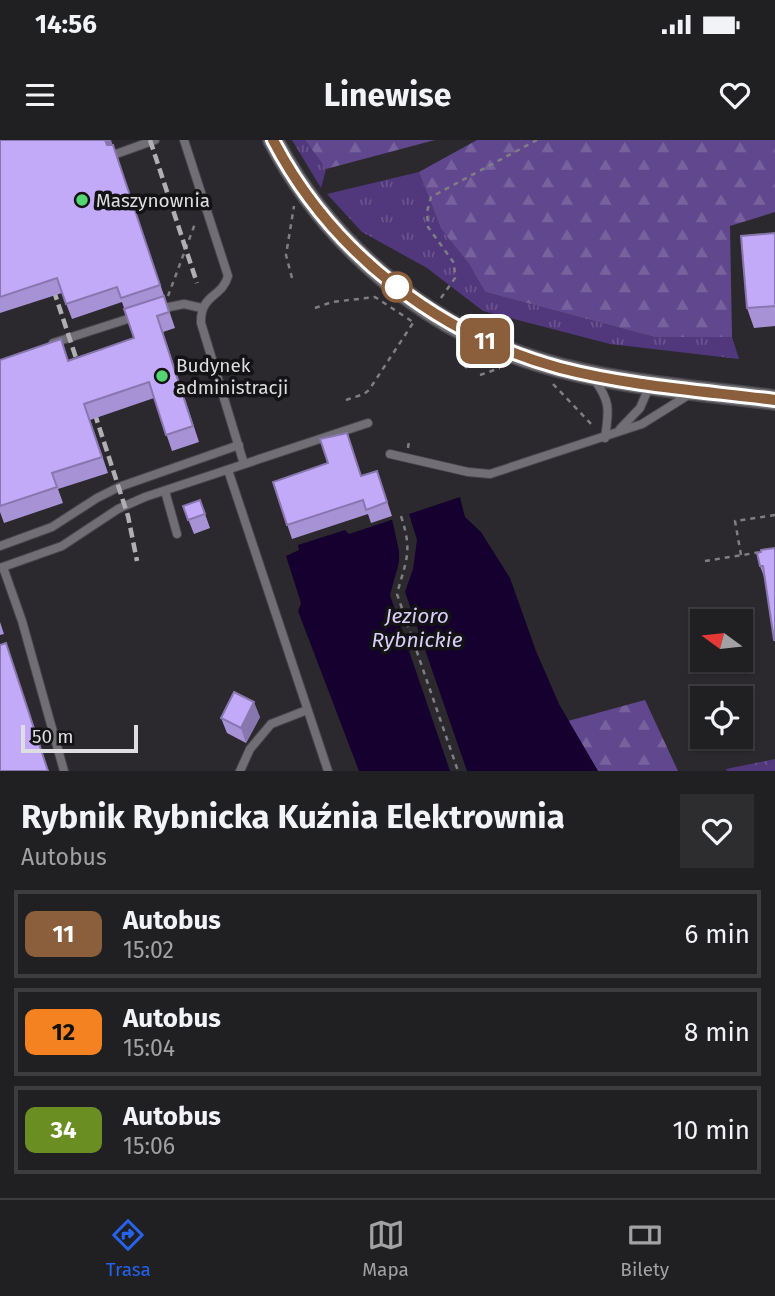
<!DOCTYPE html>
<html lang="pl">
<meta charset="utf-8">
<style>
body{margin:0;font-family:"Fira Sans",sans-serif;background:#2d2c2f;color:#f1f3f6;height:100vh;display:flex;flex-direction:column;font-size:26px;white-space:nowrap}
*{box-sizing:border-box;margin:0}
p{font-size:23px;color:#a2a2a5}
.icon{flex:none;width:38px;height:38px;fill:none;stroke:currentColor;stroke-width:2;stroke-linecap:round;stroke-linejoin:round}
.map{position:relative;height:631px;overflow:hidden}
.panel{display:flex;flex-direction:column;background:#201f22;flex:1}
.panel>*{flex:none}
.badge{padding:0 14px;border-radius:10px;font-size:24px;line-height:46px}
.needle{width:46px;rotate:285deg}
.controls{position:absolute;left:690px;top:469px;display:grid;gap:14px}
.controls a{display:grid;place-items:center;width:63px;height:63px;border-radius:0px;background:#201f22;box-shadow:0 2px 5px #0004,0 0 0 2px #3d3d40;font-size:35px}
.scale{position:absolute;left:21px;bottom:18px;width:117px;box-sizing:border-box;padding-left:7px;border:4px solid #dedde0;border-top:0;font-size:19px;line-height:24px;white-space:nowrap;color:#dedde0;-webkit-text-stroke:5px #131214;paint-order:stroke}
.map>.badge{position:absolute;translate:-50% -50%;box-shadow:0 0 0 4px #fff}
.round{display:grid;place-items:center;flex:none;width:74px;height:74px;border-radius:0px;background:#2d2c2f}
.summary{display:flex;align-items:center;justify-content:space-between;height:119px;padding:0 21px}
h1{font-size:33px;font-weight:700;line-height:52px}
ul{padding:0;list-style:none}
li{display:flex;align-items:center;gap:21px;height:88px;margin:0 14px 10px;padding:0 7px;border:4px solid #3d3d40;border-radius:0px}
li div{flex:1}
li b{display:block;font-size:26px}
li em{font-style:normal}
li .badge{min-width:77px;font-weight:700;text-align:center}
.status{display:flex;justify-content:space-between;align-items:center;height:49px;padding:0 35px;background:#201f22;direction:ltr}
.status svg{height:19px;fill:currentColor}
header{display:flex;justify-content:space-between;align-items:center;height:91px;padding:0 21px;background:#201f22;font-size:32px;font-weight:700}
.tab-bar{display:flex;justify-content:space-around;align-items:center;height:98px;border-top:2px solid #3d3d40;background:#201f22;font-size:19px;color:#a2a2a5}
.tab-bar a{display:grid;justify-items:center;gap:4px}
.tab-bar .on{color:#2563eb}
.map>svg:first-child{display:block}
</style>
<div class="status"><b>14:56</b><svg viewBox="0 0 49 12"><path d="M0 12V9h3v3zM5 12V6h3v6zM10 12V3h3v9zM15 12V0h3v12zM26 1h20v11H26zM47 4h2v5h-2z"/></svg></div>
<header><svg class="icon" aria-label="menu" viewBox="0 0 24 24"><path d="M4 6h16M4 12h16M4 18h16"/></svg>Linewise<svg class="icon" aria-label="heart" viewBox="0 0 24 24"><path d="M12 20l-8-8c-3-5 5-10 8-4 3-6 11-1 8 4z"/></svg></header>
<div class="map">
<svg width="775" height="631" viewBox="0 0 775 631">
<defs>
<pattern id="grass-tufts" width="24" height="20" patternUnits="userSpaceOnUse" patternTransform="scale(1.75)"><rect width="24" height="20" fill="#51387c"/><path d="M3 7l-1-3M5 7V3M7 7l1-3M15 17l-1-3M17 17v-4M19 17l1-3" fill="none" stroke="#6a548e"/></pattern>
<pattern id="forest-firs" width="22" height="20" patternUnits="userSpaceOnUse" patternTransform="scale(1.75)"><rect width="22" height="20" fill="#61488e"/><path d="M5 1l3.5 6h-7zM16 11l3.5 6h-7z" fill="#77629e"/></pattern>
<pattern id="park-crowns" width="20" height="18" patternUnits="userSpaceOnUse" patternTransform="scale(1.75)"><rect width="20" height="18" fill="#51387c"/><path d="M2 6a3 3 0 1 1 6 0M12 15a3 3 0 1 1 6 0" fill="none" stroke="#6a548e"/></pattern>
</defs>
<rect width="100%" height="100%" fill="#2b292e"/>
<g fill="url(#grass-tufts)">
<path d="M292,0H305L326,29L321,48Z"/>
<path d="M419,32L441,89L469,124L485,152L654,197H732L739,219L610,204L483,171L427,128L362,92L327,54Z"/>
</g>
<g fill="url(#forest-firs)">
<path d="M305,0H435L326,29Z"/>
<path d="M477,0H775V72L730,86L732,197H654L485,152L469,124L441,89L419,32Z"/>
<path d="M645,560L678,631H598L568,581Z"/>
</g>
<path fill="url(#park-crowns)" d="M775,619V631H727L726,629Z"/>
<path fill="#160030" d="M460,357L465,377L481,392L510,438L536,511L559,564L598,631H359L298,471L301,463L286,416L299,410L298,405L345,390L349,394Z"/>
<path fill="#2b292e" d="M409,374L417,400L413,429L405,452L467,631H450L390,455L399,422V411L392,379Z"/>
<g fill="none" stroke-linecap="round" stroke-linejoin="round">
<defs>
<g id="service">
<path d="M184,0L228,136C222,158 200,154 201,183L244,324"/>
<path d="M116,14L155,0"/>
<path d="M159,169L184,164L202,168"/>
<path d="M53,203L137,176"/>
<path d="M594,239C611,262 609,270 605,298"/>
<path d="M620,289L640,268L650,245"/>
<path d="M390,314L468,332L490,334L642,284L690,254"/>
<path d="M228,330L328,631"/>
<path d="M165,351L177,394"/>
<path d="M0,406L52,387L97,358L119,347L239,305"/>
<path d="M3,427L22,481L64,631"/>
<path d="M0,428L62,406L118,369L145,357L368,283"/>
<path d="M240,631L250,609L271,584L307,570"/>
</g>
<path id="tertiary" d="M273,0C327,104 426,188 539,222C615,245 697,250 775,260"/>
</defs>
<use href="#service" stroke="#48474b" stroke-width="10"/>
<use href="#tertiary" stroke="#48474b" stroke-width="22"/>
<g stroke="#7f7e82" stroke-width="2.5" stroke-dasharray="5 5" stroke-linecap="butt">
<path d="M292,138L286,115L294,66"/>
<path d="M168,156L196,81"/>
<path d="M441,158L455,138L454,123L428,87L427,72L431,57L537,0"/>
<path d="M315,168L332,162L375,157L413,182"/>
<path d="M465,228L477,214"/>
<path d="M480,235L500,228"/>
<path d="M553,244L594,287"/>
<path d="M346,260L364,254L369,250L413,183"/>
<path d="M408,308L409,301"/>
<path d="M401,376C413,412 406,420 397,454L458,631"/>
<path d="M741,415L735,381L775,375"/>
<path d="M705,421L761,412"/>
</g>
<use href="#service" stroke="#716f75" stroke-width="8"/>
<use href="#tertiary" stroke="#716f75" stroke-width="19"/>
<g stroke="#b0afb2" stroke-width="4.5" stroke-dasharray="10 5" stroke-linecap="butt">
<path d="M150,0L197,143"/>
<path d="M49,136L82,236"/>
<path d="M90,259L128,376L137,421"/>
</g>
</g>
<g fill="#a892d6">
<path d="M0,0L114,8L175,188L163,192L199,302L172,311L154,258L90,280L108,333L58,349L63,363L4,383L0,372V220H68L134,198L122,162L72,179L62,153L0,173Z"/>
<path d="M775,93V186L754,188L747,168Z"/>
<path d="M377,331L392,376L371,383L368,374L292,399L273,342L362,336Z"/>
<path d="M200,360L210,388L194,394L183,366Z"/>
<path d="M775,408V502L766,442L760,426Z"/>
<path d="M0,482L4,494L0,495Z"/>
<path d="M260,577L246,603L227,593L221,578Z"/>
</g>
<g fill="#8877ae">
<path d="M105,0H111L165,160L114,8L110,16Z"/>
<path d="M254,562L260,577L246,603L241,588Z"/>
</g>
<g fill="#c3aaf9" stroke="#8877ae" stroke-width="2">
<path d="M0,0H105L107,5H113L160,145L121,158L117,147L66,164L57,138L0,157Z"/>
<path d="M775,93V166L747,168L741,96Z"/>
<path d="M164,156L169,172L157,176L193,286L166,295L149,242L84,264L102,317L52,333L57,347L0,366V220L61,199L68,221L134,198L124,169Z"/>
<path d="M347,293L361,336L377,331L387,362L366,370L363,360L287,385L273,342L328,323L320,299Z"/>
<path d="M200,360L205,374L188,380L183,366Z"/>
<path d="M775,408V500H774L763,426H760L757,413L761,412V410Z"/>
<path d="M6,503L48,631H0V505Z"/>
<path d="M234,552L254,562L241,588L221,578Z"/>
</g>
<g fill="none" stroke-linecap="round" stroke-linejoin="round">
<defs>
<path id="line" d="M273,0C331,112 438,195 560,228C629,246 704,251 775,260"/>
</defs>
<use href="#line" stroke="#fff" stroke-width="16"/>
<use href="#line" stroke="#8b5e3c" stroke-width="10"/>
</g>
<g fill="#53d672" stroke="#131214" stroke-width="2.5">
<circle cx="82" cy="60" r="7"/>
<circle cx="162" cy="236" r="7"/>
</g>
<circle fill="#fff" stroke="#8b5e3c" stroke-width="3.5" cx="397" cy="147" r="14"/>
<g text-anchor="middle" stroke-width="7" stroke-linejoin="round" paint-order="stroke">
<g font-size="19" fill="#dedde0" stroke="#131214" text-anchor="start">
<text x="96" y="67">Maszynownia</text>
<text x="176" y="232">Budynek<tspan x="176" dy="22">administracji</tspan></text>
</g>
<g font-size="21" font-style="italic" fill="#dacef7" stroke="#131214">
<text x="417" y="483">Jezioro<tspan x="417" dy="24">Rybnickie</tspan></text>
</g>
</g>
</svg>
<div class="controls">
<a><svg class="needle" viewBox="-14 -14 28 28"><path d="M0-13l5 13h-10z" fill="#e53935"/><path d="M0 13l5-13h-10z" fill="#a2a2a5"/></svg></a>
<a><svg class="icon" aria-label="locate" viewBox="0 0 24 24"><circle cx="12" cy="12" r="6"/><path d="M12 2v4M12 18v4M2 12h4M18 12h4"/></svg></a>
</div>
<div class="scale">50 m</div>
<b class="badge" style="left:485px;top:201px;background:#8b5e3c;color:#fff">11</b>
</div>
<section class="panel">
<div class="summary"><div><h1>Rybnik Rybnicka Kuźnia Elektrownia</h1><p>Autobus</p></div><a class="round"><svg class="icon" aria-label="heart" viewBox="0 0 24 24"><path d="M12 20l-8-8c-3-5 5-10 8-4 3-6 11-1 8 4z"/></svg></a></div>
<ul>
<li><span class="badge" style="background:#8b5e3c;color:#fff">11</span><div><b>Autobus</b><p>15:02</p></div><em>6 min</em></li>
<li><span class="badge" style="background:#f58220;color:#111">12</span><div><b>Autobus</b><p>15:04</p></div><em>8 min</em></li>
<li><span class="badge" style="background:#6b8e23;color:#fff">34</span><div><b>Autobus</b><p>15:06</p></div><em>10 min</em></li>
</ul>
</section>
<nav class="tab-bar">
<a class="on"><svg class="icon" aria-label="directions" viewBox="0 0 24 24"><path d="M12 3l9 9-9 9-9-9zM9 14v-3h6M13 9l2 2-2 2"/></svg>Trasa</a>
<a><svg class="icon" aria-label="map" viewBox="0 0 24 24"><path d="M3 6l6-2 6 2 6-2v14l-6 2-6-2-6 2zM9 4v14M15 6v14"/></svg>Mapa</a>
<a><svg class="icon" aria-label="tickets" viewBox="0 0 24 24"><path d="M3 7h18v10H3zM15 7v10"/></svg>Bilety</a>
</nav>
